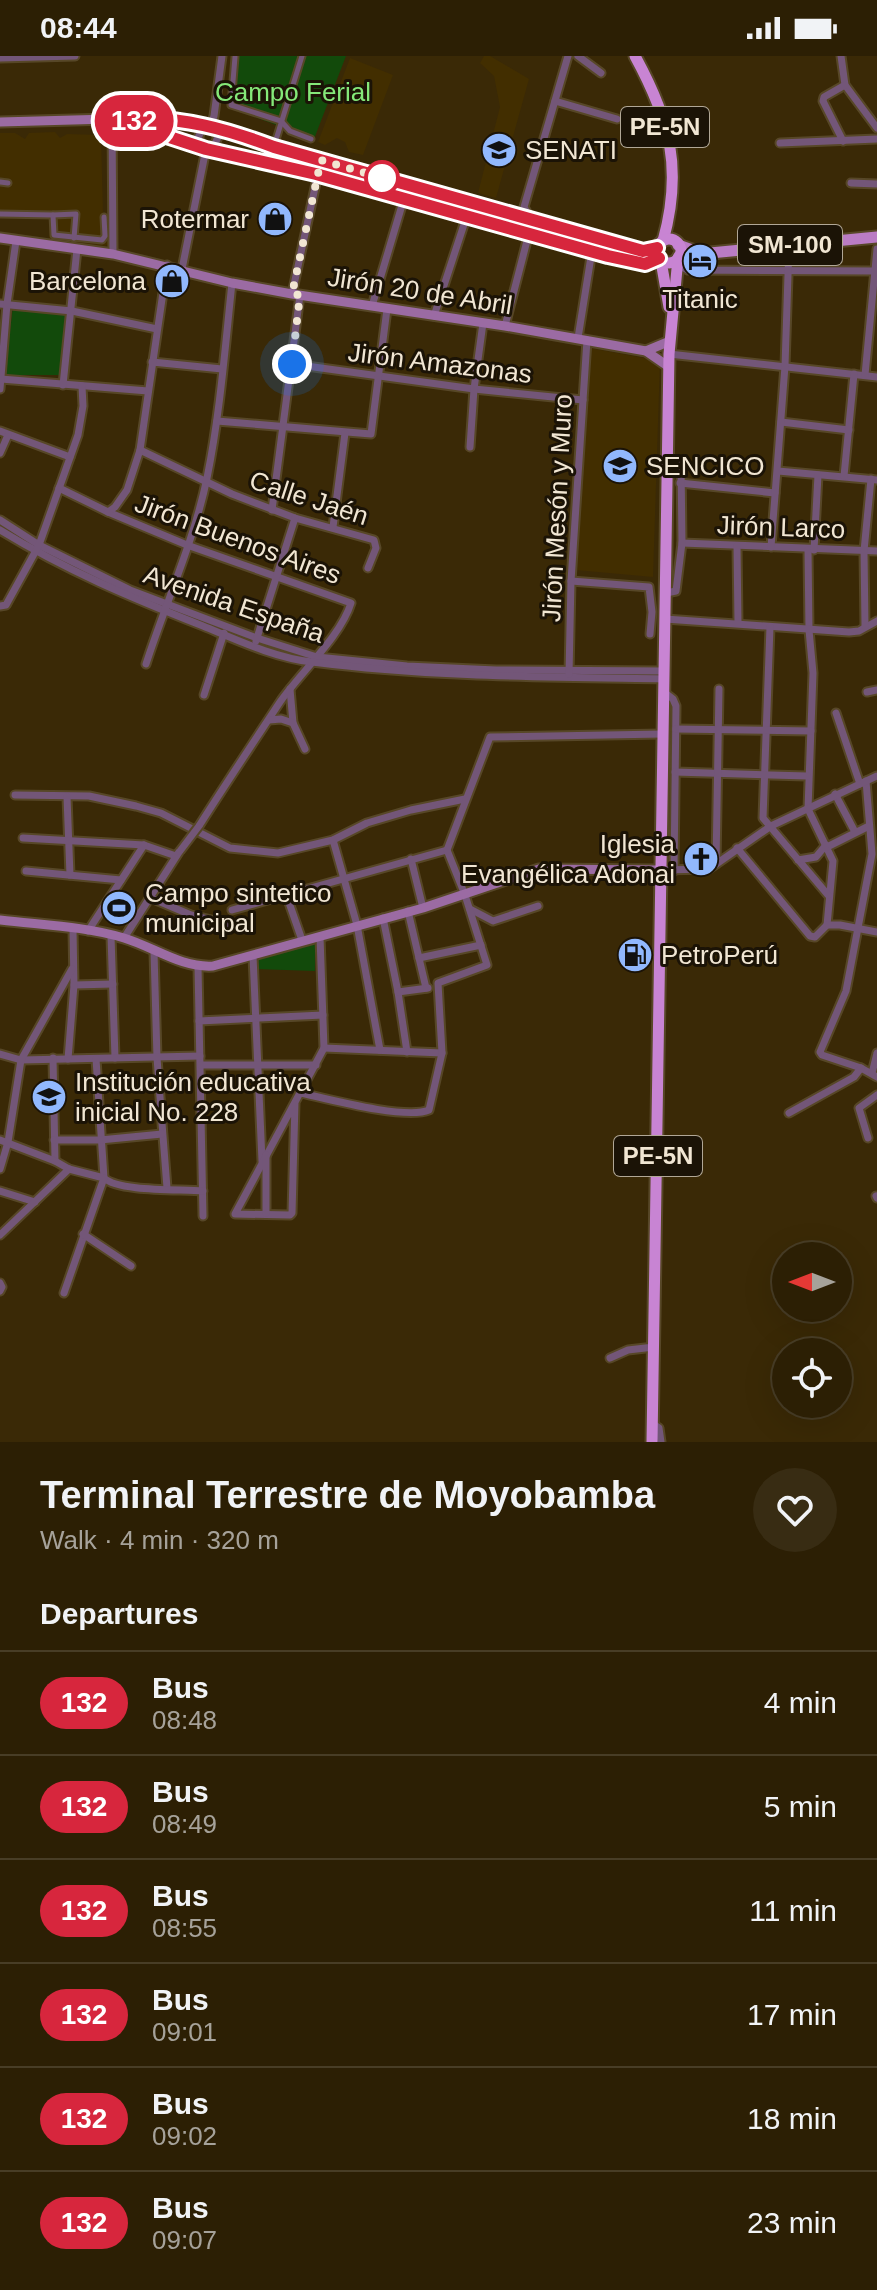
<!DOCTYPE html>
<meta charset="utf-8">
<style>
body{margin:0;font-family:Helvetica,sans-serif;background:#382c13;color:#f1f3f6;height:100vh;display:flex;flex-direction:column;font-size:30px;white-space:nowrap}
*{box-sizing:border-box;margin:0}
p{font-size:26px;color:#a6a29a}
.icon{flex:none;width:44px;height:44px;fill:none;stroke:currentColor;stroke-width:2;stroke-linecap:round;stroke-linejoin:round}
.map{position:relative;height:1386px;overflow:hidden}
.details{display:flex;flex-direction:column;background:#2c1f04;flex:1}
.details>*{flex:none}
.badge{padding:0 16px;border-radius:26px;font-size:28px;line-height:52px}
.needle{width:52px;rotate:270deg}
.controls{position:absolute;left:772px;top:1186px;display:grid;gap:16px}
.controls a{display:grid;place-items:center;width:80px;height:80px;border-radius:50%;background:#2c1f04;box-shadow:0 8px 32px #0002,0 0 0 2px #483d26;font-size:40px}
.you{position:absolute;width:40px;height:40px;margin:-20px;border:6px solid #fff;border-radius:50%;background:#1a73e8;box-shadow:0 0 0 12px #1a73e833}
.map>.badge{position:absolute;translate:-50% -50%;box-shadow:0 0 0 4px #fff}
h2{padding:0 40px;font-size:30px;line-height:72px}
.round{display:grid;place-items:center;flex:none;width:84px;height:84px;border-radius:42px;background:#382c13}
.headline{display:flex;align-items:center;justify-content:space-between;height:136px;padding:0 40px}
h1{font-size:38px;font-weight:600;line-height:60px}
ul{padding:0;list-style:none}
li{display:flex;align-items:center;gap:24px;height:104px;padding:0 40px;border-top:2px solid #483d26}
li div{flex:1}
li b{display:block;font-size:30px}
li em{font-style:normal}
li .badge{min-width:88px;font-weight:700;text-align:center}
.status{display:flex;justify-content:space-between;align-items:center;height:56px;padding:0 40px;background:#2c1f04;direction:ltr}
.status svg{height:22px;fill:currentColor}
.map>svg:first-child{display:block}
</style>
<div class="status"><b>08:44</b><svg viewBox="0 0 49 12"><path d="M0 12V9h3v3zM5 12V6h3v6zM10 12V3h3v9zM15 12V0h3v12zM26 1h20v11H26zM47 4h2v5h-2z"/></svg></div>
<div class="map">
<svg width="877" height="1386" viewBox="0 0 877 1386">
<rect width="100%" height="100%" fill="#3a2906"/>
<g fill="#422e00">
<path d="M484,0H490L529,23L496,142L478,137L500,51L494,20L480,7Z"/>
<path d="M350,2L393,19L363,99L349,96L345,86L337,82L325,89L318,86Z"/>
<path d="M55,76L60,82L67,78L101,79L103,158L109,165V188L105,190L49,183V163L0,162V77H15L25,83L29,77Z"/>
<path d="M590,292L660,305L653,521L576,514Z"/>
</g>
<g fill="#124a0b">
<path d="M235,0H346L314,83L230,52Z"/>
<path d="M13,250L68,255L59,319H5Z"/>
<path d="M315,887V915L255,913L254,904Z"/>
</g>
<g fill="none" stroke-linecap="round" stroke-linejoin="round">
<defs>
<g id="pedestrian">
<path d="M235,1L231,49L281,65L290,75L311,83"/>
<path d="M274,90L302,0"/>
<path d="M0,126L8,127"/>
<path d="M0,158L53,159L54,179L102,184L105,180L104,161"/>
<path d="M53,159L76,158L74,182"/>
</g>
<g id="minor">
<path d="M578,0L601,17"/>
<path d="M841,0L845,29L877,72"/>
<path d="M0,2L75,0"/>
<path d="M555,45L617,63"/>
<path d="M112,63L113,198"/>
<path d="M210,71L214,60L222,0"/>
<path d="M843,85L823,45L824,41L845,29"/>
<path d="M780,87L877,83"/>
<path d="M205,92L198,82L201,75L207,72"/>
<path d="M851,127L877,128"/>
<path d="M678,209L688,214L877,215"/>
<path d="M182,213L206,93L215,88L218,81L212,72"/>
<path d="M292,238L321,104"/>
<path d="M0,248L72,255L157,273"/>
<path d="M372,250L408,129"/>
<path d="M434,260L471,147"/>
<path d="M505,270L529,177L530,162L524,151L568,0"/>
<path d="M578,282L594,182"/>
<path d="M669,298L877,321"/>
<path d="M152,306L222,313"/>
<path d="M292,308L474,333L583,344"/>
<path d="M865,319L877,193"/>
<path d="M1,323L148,335"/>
<path d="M63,329L77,193"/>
<path d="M0,333L7,248L16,185"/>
<path d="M217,365L371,378L387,253"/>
<path d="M781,366L849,374"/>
<path d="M0,375L70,401"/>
<path d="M470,391L474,333L483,267"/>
<path d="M140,394L232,438L295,462L374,484L376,492L368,512"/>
<path d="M0,397L8,379"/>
<path d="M778,415L877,424"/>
<path d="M844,420L854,318"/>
<path d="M680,427L775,437"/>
<path d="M59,432L108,456L187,489L351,547C341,580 300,617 280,646C253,687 225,729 199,770"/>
<path d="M272,454L300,239"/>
<path d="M108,456L115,451L127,434L140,394L167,209"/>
<path d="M0,464L39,489L130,534L257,582L317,601L407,610L496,614L665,615"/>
<path d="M333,471L345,377"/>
<path d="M0,474C65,514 132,542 203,570C237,584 275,602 312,606C429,621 547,621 664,623"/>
<path d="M682,487L877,495"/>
<path d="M737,490L738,567"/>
<path d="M771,491L785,310L789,189"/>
<path d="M808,494L809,574L813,617L808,753L833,805L827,869"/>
<path d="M814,494L818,419"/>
<path d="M571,525L649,531L652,556L650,578"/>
<path d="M666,537L676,535L682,487L681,407L668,400"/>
<path d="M0,550L6,549L39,489L78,379L83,350L82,330"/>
<path d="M665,563L849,576L859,575L877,565"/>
<path d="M865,570L864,495L871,423"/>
<path d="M770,571L763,762L828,839"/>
<path d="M256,585L295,462"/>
<path d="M146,608C166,546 194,485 207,422C220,358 225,292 232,227"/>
<path d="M569,618L571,525L587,284"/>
<path d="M290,633L293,667"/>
<path d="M664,636L673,643L676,650L674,815"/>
<path d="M867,636L877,634"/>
<path d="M204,639L224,577"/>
<path d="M836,657L860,728"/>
<path d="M269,664L281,663L293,667L305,693"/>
<path d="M676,673L811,675"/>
<path d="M675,716L807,720"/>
<path d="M866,725L872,798L846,935L820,996L822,999L861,1012L877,1021"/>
<path d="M835,738L855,776"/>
<path d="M15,739L89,740L136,750L161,757L230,792L278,797L333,784L367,767L411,754L465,743"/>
<path d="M67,741L70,819"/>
<path d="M23,782L144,789L176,800"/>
<path d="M333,784L357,869L380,994"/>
<path d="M827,791L869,770"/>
<path d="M737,792L810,880L815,881L827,869H840L877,876"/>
<path d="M411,803L423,852"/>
<path d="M798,804L816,801L826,789"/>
<path d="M716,808L719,633"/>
<path d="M661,814L709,813L771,770L877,720"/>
<path d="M26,815L121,824"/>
<path d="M286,838L302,884"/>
<path d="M151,842L191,859L236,870"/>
<path d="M470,853L493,865L538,850"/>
<path d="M232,854L447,794"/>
<path d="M408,855L426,932"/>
<path d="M383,862L398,936L407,996"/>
<path d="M88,875L144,789"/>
<path d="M111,880L115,1002"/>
<path d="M124,882L179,796"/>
<path d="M154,896L157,1002L167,1132"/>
<path d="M253,900L262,1105"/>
<path d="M419,902L481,889"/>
<path d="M198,911L203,1160"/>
<path d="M74,929L113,928"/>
<path d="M398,936L428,932"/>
<path d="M199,965L323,959"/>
<path d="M324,992L442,997"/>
<path d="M0,998L21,1004L200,1000"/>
<path d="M53,1002L55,1105"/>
<path d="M68,1003L74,929L73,874"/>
<path d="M96,1003L104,1122C119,1136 180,1133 203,1135"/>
<path d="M201,1009H316"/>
<path d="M872,1017L877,997"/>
<path d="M301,1037C328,1043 406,1064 429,1054L442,997L438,927L487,909L465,839L447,794L490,681L662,678"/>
<path d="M295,1047L292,1157L290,1159L235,1158L324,992L320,881"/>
<path d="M789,1057L854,1021L861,1012"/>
<path d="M868,1082L859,1052L877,1039"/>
<path d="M0,1084L55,1105L69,1113L104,1122L64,1237"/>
<path d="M54,1084H100L162,1078"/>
<path d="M0,1113L8,1086L21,1004L72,913"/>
<path d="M0,1135L35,1146"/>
<path d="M876,1140L877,1142"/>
<path d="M266,1157V1099"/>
<path d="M83,1178L131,1210"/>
<path d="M0,1179L69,1113"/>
<path d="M0,1227L2,1231L0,1235"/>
<path d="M610,1302L628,1294L654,1291"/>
<path d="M653,1368L659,1372L661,1386"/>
</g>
<g id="secondary">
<path d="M131,64L148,74L206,93L316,118L608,200L645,208L659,202"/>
<path d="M0,66L146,62L228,74L274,91L643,195L657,192"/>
<path d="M0,182L113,198L232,227L292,238L505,270L646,295L669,311"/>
<path d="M646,295L670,285"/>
<path d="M0,864C40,869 85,870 124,882C154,891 181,912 213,910L423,852L539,813L661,814"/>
</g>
<g id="primary">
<path d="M678,189L698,196"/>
<path d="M679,200L877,181"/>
</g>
<g id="trunk">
<path d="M635,0C670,64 683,113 663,185"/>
<circle cx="669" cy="195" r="12"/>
<path d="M661,205L669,251"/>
<path d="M652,1386L669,298L678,202"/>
</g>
</defs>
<use href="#pedestrian" stroke="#574727" stroke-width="9"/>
<use href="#minor" stroke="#574727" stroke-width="11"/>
<use href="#secondary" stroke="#574727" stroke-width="13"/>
<use href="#primary" stroke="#574727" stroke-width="15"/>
<use href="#trunk" stroke="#574727" stroke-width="15"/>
<use href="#pedestrian" stroke="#735678" stroke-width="5"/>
<use href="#minor" stroke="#735678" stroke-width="7"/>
<use href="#secondary" stroke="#9b6ba3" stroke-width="9"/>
<use href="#primary" stroke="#ba7cc4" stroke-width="11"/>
<use href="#trunk" stroke="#c884d3" stroke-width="11"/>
<defs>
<path id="minor-bridge" d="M180,795L199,770"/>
</defs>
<use href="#minor-bridge" stroke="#574727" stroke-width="11" stroke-linecap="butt"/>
<use href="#minor-bridge" stroke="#735678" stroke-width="7"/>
</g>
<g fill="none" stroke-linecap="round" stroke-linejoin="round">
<defs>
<path id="line" d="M657,192L643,195L274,91C229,74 179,59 131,64L148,74L206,93L316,118L608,200L645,208L659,202"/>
</defs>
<use href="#line" stroke="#fff" stroke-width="18"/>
<use href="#line" stroke="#d7263d" stroke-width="12"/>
<path stroke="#f1e6d3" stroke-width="8" stroke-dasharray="0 14.4" d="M292,308L300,239L292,238L321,104L382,122"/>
</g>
<defs>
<symbol id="university-disc" viewBox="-11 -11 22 22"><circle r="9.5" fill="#91b8fd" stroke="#1b1306"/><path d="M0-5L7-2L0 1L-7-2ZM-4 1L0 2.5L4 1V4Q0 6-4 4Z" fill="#111"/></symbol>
<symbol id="shop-disc" viewBox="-11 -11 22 22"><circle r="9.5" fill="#91b8fd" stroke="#1b1306"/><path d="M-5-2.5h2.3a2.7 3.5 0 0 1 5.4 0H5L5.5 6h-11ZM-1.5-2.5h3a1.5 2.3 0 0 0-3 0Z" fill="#111"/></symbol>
<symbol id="hotel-disc" viewBox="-11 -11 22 22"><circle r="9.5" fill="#91b8fd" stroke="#1b1306"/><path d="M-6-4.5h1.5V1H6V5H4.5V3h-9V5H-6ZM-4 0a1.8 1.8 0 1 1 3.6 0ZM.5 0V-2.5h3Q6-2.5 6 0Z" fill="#111"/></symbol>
<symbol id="church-disc" viewBox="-11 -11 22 22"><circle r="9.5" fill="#91b8fd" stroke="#1b1306"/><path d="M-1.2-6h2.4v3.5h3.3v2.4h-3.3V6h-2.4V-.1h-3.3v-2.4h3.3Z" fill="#111"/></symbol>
<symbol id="stadium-disc" viewBox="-11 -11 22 22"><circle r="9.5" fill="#91b8fd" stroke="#1b1306"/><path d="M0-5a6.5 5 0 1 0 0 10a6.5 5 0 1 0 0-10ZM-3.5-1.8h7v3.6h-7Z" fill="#111"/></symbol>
<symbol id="fuel-disc" viewBox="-11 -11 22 22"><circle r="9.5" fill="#91b8fd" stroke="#1b1306"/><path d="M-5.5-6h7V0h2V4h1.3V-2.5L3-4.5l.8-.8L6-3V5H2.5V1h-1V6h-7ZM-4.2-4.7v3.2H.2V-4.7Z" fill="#111"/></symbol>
<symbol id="school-disc" viewBox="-11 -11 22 22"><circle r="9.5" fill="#91b8fd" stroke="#1b1306"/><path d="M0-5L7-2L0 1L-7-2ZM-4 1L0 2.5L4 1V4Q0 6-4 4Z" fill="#111"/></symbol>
</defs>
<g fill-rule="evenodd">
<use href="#university-disc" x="479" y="74" width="40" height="40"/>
<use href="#shop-disc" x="255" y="143" width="40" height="40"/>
<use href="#hotel-disc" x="680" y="185" width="40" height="40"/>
<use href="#shop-disc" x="152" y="205" width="40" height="40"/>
<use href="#university-disc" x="600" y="390" width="40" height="40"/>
<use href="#church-disc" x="681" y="783" width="40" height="40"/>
<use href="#stadium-disc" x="99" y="832" width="40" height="40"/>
<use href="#fuel-disc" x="615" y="879" width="40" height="40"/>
<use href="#school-disc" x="29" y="1021" width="40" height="40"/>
</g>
<circle fill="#fff" stroke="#d7263d" stroke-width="4" cx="382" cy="122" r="16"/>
<g text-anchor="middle" stroke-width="6" stroke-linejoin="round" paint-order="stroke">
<g fill="#1b1306" stroke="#b1a796" stroke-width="2">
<rect x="621" y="51" width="88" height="40" rx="6"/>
<rect x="738" y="169" width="104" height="40" rx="6"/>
<rect x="614" y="1080" width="88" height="40" rx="6"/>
</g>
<g font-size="24" font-weight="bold" fill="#f1e6d3">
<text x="665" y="79">PE-5N</text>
<text x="790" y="197">SM-100</text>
<text x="658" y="1108">PE-5N</text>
</g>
<g font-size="26" fill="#85e879" stroke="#1b1306">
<text x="293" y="45">Campo Ferial</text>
</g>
<g font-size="26" fill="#f1e6d3" stroke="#1b1306" text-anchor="start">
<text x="525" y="103">SENATI</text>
<text x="249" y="172" text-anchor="end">Rotermar</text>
<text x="146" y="234" text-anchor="end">Barcelona</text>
<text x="700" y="252" text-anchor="middle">Titanic</text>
<text x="646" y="419">SENCICO</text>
<text x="675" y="797" text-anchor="end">Iglesia<tspan x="675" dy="30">Evangélica Adonai</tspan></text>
<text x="145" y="846">Campo sintetico<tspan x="145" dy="30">municipal</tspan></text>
<text x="661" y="908">PetroPerú</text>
<text x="75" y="1035">Institución educativa<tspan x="75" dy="30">inicial No. 228</tspan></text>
</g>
<g font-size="26" fill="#f1e6d3" stroke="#1b1306">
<text transform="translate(420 235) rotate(9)" y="9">Jirón 20 de Abril</text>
<text transform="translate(440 307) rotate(7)" y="9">Jirón Amazonas</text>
<text transform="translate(309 442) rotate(18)" y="9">Calle Jaén</text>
<text transform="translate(557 452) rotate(-87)" y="9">Jirón Mesón y Muro</text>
<text transform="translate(781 471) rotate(2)" y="9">Jirón Larco</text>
<text transform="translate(238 483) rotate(20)" y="9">Jirón Buenos Aires</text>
<text transform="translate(234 548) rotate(19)" y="9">Avenida España</text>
</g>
</g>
</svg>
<div class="controls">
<a><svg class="needle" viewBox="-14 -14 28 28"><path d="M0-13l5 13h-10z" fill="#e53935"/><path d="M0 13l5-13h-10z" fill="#a6a29a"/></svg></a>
<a><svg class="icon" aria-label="locate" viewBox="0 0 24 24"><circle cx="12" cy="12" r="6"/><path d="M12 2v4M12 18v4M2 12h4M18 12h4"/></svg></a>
</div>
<div class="you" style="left:292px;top:308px"></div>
<b class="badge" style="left:134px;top:65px;background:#d7263d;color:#fff">132</b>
</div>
<section class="details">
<div class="headline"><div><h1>Terminal Terrestre de Moyobamba</h1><p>Walk · 4 min · 320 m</p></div><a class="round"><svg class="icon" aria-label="heart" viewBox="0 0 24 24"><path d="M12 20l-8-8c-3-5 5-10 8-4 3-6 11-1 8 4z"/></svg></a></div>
<h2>Departures</h2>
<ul>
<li><span class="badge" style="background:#d7263d;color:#fff">132</span><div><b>Bus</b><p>08:48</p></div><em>4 min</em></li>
<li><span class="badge" style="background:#d7263d;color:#fff">132</span><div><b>Bus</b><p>08:49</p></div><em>5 min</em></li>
<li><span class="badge" style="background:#d7263d;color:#fff">132</span><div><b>Bus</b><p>08:55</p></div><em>11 min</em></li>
<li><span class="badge" style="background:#d7263d;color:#fff">132</span><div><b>Bus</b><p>09:01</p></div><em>17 min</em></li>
<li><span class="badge" style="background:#d7263d;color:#fff">132</span><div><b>Bus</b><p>09:02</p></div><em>18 min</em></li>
<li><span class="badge" style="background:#d7263d;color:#fff">132</span><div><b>Bus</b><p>09:07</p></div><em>23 min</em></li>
</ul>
</section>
